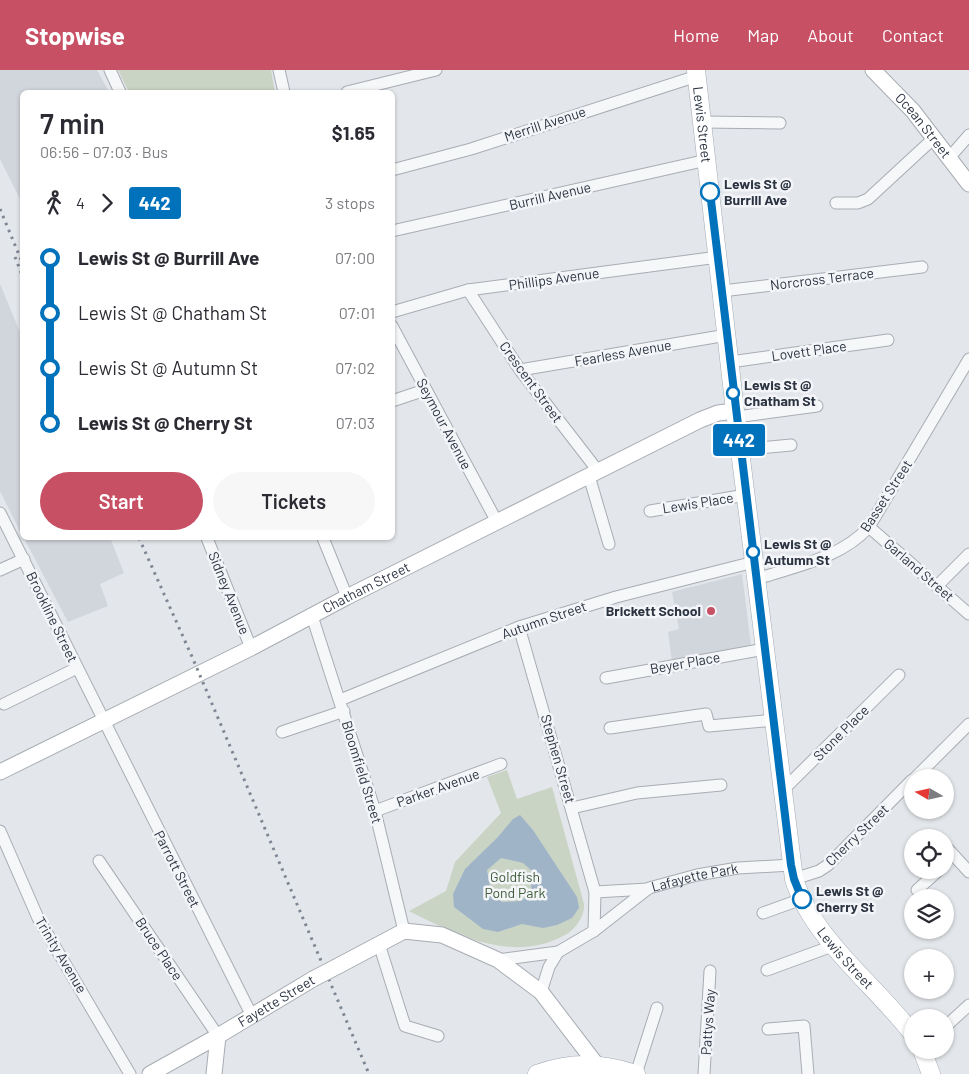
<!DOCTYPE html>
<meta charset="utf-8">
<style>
body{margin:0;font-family:Barlow,sans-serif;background:#f7f7f7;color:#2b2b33;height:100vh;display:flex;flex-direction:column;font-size:19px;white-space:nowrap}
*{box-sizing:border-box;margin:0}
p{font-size:16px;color:#7c7c81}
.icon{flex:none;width:28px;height:28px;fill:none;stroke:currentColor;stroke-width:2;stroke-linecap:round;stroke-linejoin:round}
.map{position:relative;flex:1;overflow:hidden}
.side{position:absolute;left:20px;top:20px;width:375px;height:450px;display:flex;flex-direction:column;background:#fff;border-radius:8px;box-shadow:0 1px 4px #0004}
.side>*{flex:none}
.badge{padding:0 10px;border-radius:4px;font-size:18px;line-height:32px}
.needle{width:32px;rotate:279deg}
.tools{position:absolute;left:904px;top:699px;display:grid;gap:10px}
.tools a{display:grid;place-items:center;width:50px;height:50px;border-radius:50%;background:#fff;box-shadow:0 1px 4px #0004;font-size:25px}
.map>.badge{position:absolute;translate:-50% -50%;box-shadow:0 0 0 2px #fff}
.legs{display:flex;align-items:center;gap:8px;height:55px;padding:0 20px;font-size:16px}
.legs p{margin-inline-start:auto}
.headline{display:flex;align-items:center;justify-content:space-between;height:85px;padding:0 20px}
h1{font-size:28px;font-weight:600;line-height:38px}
.primary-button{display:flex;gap:10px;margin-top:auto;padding:10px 20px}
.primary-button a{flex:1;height:58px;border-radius:30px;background:#c75064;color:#fff;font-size:20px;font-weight:600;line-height:58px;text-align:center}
.primary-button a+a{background:#f7f7f7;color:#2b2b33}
ul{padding:0 20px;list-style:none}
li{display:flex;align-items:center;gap:18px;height:55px;font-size:19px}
li i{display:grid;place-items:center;width:8px;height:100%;margin:0 6px;background:currentColor}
li i::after{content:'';width:12px;height:12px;margin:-6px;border:4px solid;border-radius:50%;background:#fff}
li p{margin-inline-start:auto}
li:first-child i{background:linear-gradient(#0000 50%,currentColor 0)}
li:last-child i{background:linear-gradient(currentColor 50%,#0000 0)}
header{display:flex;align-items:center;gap:30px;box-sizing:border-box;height:70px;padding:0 25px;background:#c75064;color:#fff}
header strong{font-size:24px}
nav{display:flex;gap:28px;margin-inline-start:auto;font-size:18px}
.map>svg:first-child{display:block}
</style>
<header>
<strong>Stopwise</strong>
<nav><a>Home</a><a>Map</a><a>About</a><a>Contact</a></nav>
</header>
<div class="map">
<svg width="969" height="1004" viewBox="0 0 969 1004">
<rect width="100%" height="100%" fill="#e3e6ea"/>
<g fill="#d1d5dc">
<path d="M0,0H97L109,22H22V133L0,89Z"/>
<path d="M0,214L22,267V465L0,421Z"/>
<path d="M24,468H117L111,470L124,503L100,514L108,536L68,552Z"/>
<path d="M742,504L751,576L672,591L668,562L679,559L672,522Z"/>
</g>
<g fill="#c9d4c5">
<path d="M118,0H271L275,22H129Z"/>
<path d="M507,700L517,729L552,717L584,834C585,846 575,860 565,865C513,894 457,865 409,841L446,821L455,792L501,743L487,707Z"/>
</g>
<path fill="#a0b4c8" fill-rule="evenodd" d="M520,745L533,760L577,827L579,838L572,848L557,855L543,858L522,854L498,862L483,859L454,837L453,824L465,799L497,768L513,749ZM501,788L523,793L532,801L531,822L521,831L502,832L491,823L487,800Z"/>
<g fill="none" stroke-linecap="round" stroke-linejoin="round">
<defs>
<g id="street">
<path d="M110,0L120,22"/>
<path d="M279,0L284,22"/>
<path d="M347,22L436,0"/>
<path d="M702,52L780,53"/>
<path d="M949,88L969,65"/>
<path d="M392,100L471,79L697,6"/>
<path d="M836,133H858L868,129L934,68"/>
<path d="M392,161L707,90"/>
<path d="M468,220L520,300L598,401"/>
<path d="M722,221L922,197"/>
<path d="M392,242L468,220L718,187"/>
<path d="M392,256L497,452"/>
<path d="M730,292L888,270"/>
<path d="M520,300L727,265"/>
<path d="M392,331L425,320"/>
<path d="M736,347L817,336"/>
<path d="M740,380L791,375"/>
<path d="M589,406L609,474"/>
<path d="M650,441L746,425"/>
<path d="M0,443L252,946"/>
<path d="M869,457L969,544"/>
<path d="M207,468L251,578"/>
<path d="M323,468L347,527"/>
<path d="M0,500L24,489"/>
<path d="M757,509C796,496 841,488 869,457L969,289"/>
<path d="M937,516L969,484"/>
<path d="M312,546L375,741L404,861"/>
<path d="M519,557L595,822L594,861"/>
<path d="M606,608L765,579"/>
<path d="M340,630L519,557L616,527L754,492"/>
<path d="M4,634L77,598"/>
<path d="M610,658L706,644L709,656L774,650"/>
<path d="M282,662L344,641"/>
<path d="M915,708L969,654"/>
<path d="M783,720L899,605"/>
<path d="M572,738L637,723L721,715"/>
<path d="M375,741L501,694"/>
<path d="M0,761L38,848L130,1004"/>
<path d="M948,779L969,802"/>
<path d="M99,791L218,966"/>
<path d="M794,809L819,801L828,795L912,710"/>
<path d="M917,820L939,800"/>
<path d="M595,822L648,819"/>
<path d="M763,843L802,829"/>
<path d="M379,874L405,956L438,966"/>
<path id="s1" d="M498,890L558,882L594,861L649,818L697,805L738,798L791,795"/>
<path d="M767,900L835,875"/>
<path d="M541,922L549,897L558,882"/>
<path d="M945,957L969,935"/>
<path d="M768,959L804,956L808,1004"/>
<path d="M636,1004L657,938"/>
<path d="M704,1004L710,901"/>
</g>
<g id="secondary">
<path id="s2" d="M873,0L913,41L969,114"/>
<path id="s3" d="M0,702L251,578L347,527L700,350L718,343L735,341"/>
<path d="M338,896L404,861L442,865L498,890L541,922L596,994"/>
<path id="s4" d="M150,1004L218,966L313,909"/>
<path d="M214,1004L218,966"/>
</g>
<g id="primary">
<path id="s5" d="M696,0L735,341L794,809C812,868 875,915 912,963"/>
<path d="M922,980L931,1004"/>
<path d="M537,1004C572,991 601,993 636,1004"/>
</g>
</defs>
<use href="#street" stroke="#a8adb4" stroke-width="13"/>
<use href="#secondary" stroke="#a8adb4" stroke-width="17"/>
<use href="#primary" stroke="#a3abb6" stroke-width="19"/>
<use href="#street" stroke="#f6f7f9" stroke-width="11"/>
<use href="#secondary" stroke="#fff" stroke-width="15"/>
<use href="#primary" stroke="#fff" stroke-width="18"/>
<g stroke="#7d8693" stroke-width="3" stroke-dasharray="2.5 5" stroke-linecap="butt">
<path d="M0,139L22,192"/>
<path d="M15,187L22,205"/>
<path d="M139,468L193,589L369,1004"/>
</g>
<defs>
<path id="secondary-bridge" d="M313,909L338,896"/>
</defs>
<use href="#secondary-bridge" stroke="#a8adb4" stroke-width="17" stroke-linecap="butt"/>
<use href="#secondary-bridge" stroke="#fff" stroke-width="15"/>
</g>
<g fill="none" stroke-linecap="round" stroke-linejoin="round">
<defs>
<path id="line-1" d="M710,122L791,795L794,809L802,829"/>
</defs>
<use href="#line-1" stroke="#fff" stroke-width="11"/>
<use href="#line-1" stroke="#0072bc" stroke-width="8"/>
</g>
<g fill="#fff" stroke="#0072bc" stroke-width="2.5">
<circle cx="710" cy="122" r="9"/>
<circle cx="733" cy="323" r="6"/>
<circle cx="753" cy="482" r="6"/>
<circle cx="802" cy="829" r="9"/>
</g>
<circle fill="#c75064" stroke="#f3f5f8" stroke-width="2" cx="711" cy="541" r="5"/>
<g text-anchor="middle" stroke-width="5" stroke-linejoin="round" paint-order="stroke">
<g font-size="14" fill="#2c3442" stroke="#f3f5f8">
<text transform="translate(545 54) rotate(-18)" y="5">Merrill Avenue</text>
<text dy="5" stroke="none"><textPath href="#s5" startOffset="55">Lewis Street</textPath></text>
<text dy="5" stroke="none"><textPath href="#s2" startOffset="75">Ocean Street</textPath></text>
<text transform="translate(550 126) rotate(-13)" y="5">Burrill Avenue</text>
<text transform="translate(554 209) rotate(-8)" y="5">Phillips Avenue</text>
<text transform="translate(822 209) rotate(-7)" y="5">Norcross Terrace</text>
<text transform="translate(809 281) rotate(-8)" y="5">Lovett Place</text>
<text transform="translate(623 283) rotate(-10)" y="5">Fearless Avenue</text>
<text transform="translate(531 312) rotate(54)" y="5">Crescent Street</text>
<text transform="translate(444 354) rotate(62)" y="5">Seymour Avenue</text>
<text transform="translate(886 426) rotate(-57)" y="5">Basset Street</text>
<text transform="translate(698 433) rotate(-9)" y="5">Lewis Place</text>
<text transform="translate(919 500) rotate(41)" y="5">Garland Street</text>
<text dy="5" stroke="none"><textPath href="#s3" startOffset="410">Chatham Street</textPath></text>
<text transform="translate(229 523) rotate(68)" y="5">Sidney Avenue</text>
<text transform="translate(52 547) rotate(64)" y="5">Brookline Street</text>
<text transform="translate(544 550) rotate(-19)" y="5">Autumn Street</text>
<text transform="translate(685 593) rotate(-10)" y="5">Beyer Place</text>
<text transform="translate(841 663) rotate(-45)" y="5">Stone Place</text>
<text transform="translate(558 689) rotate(74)" y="5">Stephen Street</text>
<text transform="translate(362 702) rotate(73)" y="5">Bloomfield Street</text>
<text transform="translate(438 718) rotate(-20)" y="5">Parker Avenue</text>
<text transform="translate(857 765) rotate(-44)" y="5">Cherry Street</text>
<text transform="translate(177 799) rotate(63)" y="5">Parrott Street</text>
<text dy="5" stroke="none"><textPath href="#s1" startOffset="219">Lafayette Park</textPath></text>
<text transform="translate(159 879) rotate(56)" y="5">Bruce Place</text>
<text transform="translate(61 885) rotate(59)" y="5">Trinity Avenue</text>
<text dy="5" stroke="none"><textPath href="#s5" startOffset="910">Lewis Street</textPath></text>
<text dy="5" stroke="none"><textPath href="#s4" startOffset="146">Fayette Street</textPath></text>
<text transform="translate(708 952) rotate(-86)" y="5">Pattys Way</text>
</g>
<g font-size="14" font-weight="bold" fill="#2c3442" stroke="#f3f5f8" text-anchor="start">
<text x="724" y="119">Lewis St @<tspan x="724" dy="16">Burrill Ave</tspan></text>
<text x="744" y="320">Lewis St @<tspan x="744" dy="16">Chatham St</tspan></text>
<text x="764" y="479">Lewis St @<tspan x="764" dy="16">Autumn St</tspan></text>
<text x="816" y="826">Lewis St @<tspan x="816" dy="16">Cherry St</tspan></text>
</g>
<g font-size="14" font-weight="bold" fill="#2c3442" stroke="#f3f5f8" text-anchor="end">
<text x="701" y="546">Brickett School</text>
</g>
<g font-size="14" fill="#415d3a" stroke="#f3f5f8">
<text x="515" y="812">Goldfish<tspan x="515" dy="16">Pond Park</tspan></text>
</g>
</g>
</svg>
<div class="tools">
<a><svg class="needle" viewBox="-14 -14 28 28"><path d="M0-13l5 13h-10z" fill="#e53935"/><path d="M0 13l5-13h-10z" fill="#7c7c81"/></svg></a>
<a><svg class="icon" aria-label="locate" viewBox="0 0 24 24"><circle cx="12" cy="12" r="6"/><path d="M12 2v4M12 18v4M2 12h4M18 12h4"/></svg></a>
<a><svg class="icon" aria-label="layers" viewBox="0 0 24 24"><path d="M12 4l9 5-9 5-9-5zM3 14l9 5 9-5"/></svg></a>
<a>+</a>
<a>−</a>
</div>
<b class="badge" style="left:739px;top:370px;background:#0072bc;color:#fff">442</b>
<section class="side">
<div class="headline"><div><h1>7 min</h1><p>06:56 – 07:03 · Bus</p></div><b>$1.65</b></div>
<div class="legs"><svg class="icon" aria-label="walk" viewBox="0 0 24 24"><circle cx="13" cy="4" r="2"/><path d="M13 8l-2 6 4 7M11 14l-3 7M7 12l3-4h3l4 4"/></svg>4<svg class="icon" aria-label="forward" viewBox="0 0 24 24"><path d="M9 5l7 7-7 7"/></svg><b class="badge" style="background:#0072bc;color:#fff">442</b><p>3 stops</p></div>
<ul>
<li><i style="color:#0072bc"></i><b>Lewis St @ Burrill Ave</b><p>07:00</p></li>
<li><i style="color:#0072bc"></i><span>Lewis St @ Chatham St</span><p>07:01</p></li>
<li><i style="color:#0072bc"></i><span>Lewis St @ Autumn St</span><p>07:02</p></li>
<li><i style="color:#0072bc"></i><b>Lewis St @ Cherry St</b><p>07:03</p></li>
</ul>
<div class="primary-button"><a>Start</a><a>Tickets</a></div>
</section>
</div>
